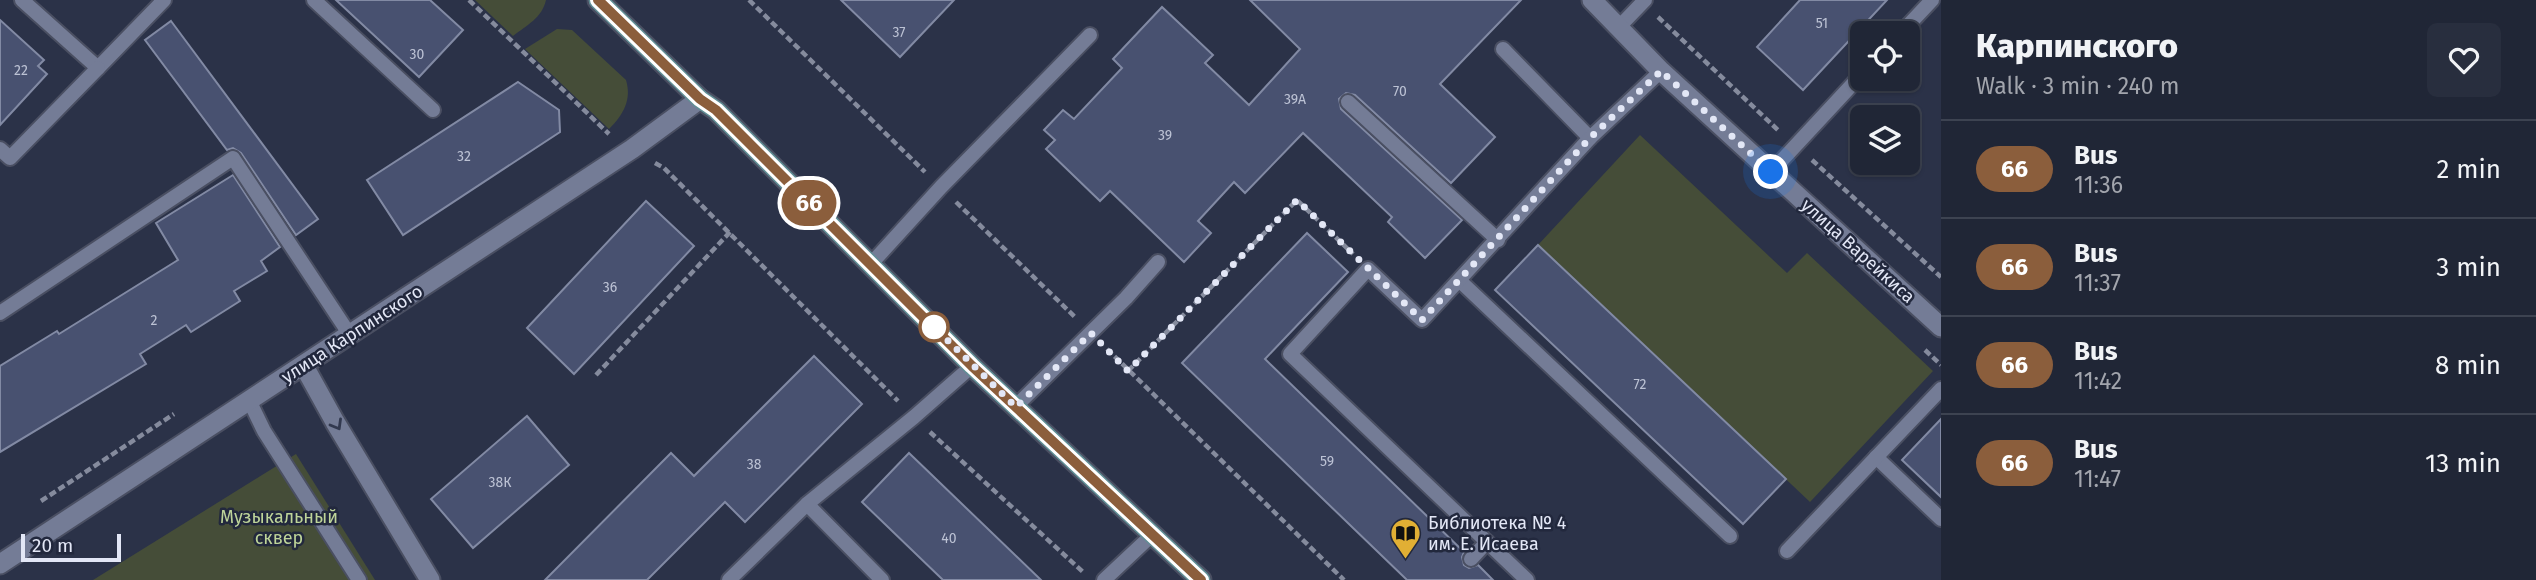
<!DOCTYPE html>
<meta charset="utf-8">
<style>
body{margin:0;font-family:"Fira Sans",sans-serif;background:#282e3e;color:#f1f3f6;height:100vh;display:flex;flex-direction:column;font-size:26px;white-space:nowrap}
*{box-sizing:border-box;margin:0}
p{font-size:23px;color:#a2a5ad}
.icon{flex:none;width:38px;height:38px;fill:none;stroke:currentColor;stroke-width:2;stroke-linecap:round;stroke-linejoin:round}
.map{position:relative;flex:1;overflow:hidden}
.details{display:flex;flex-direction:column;background:#202636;width:595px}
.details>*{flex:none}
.badge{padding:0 14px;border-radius:23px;font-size:24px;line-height:46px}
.buttons{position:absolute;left:1850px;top:21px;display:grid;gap:14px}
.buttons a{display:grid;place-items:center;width:70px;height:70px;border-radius:10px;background:#202636;box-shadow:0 2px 5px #0004,0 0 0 2px #3d4351;font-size:35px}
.scale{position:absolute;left:21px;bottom:18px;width:100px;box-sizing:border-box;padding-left:7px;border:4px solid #e3e7f6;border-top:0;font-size:19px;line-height:24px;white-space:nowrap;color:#e3e7f6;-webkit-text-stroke:5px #22283d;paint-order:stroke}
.you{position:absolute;width:35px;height:35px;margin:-18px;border:5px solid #fff;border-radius:50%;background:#1a73e8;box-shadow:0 0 0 10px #1a73e833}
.map>.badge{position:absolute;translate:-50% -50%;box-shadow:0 0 0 4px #fff}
.round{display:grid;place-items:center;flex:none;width:74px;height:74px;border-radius:10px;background:#282e3e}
.head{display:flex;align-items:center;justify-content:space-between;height:119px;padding:0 35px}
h1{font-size:33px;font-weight:800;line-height:52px}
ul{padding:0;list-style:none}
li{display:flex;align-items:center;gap:21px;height:98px;padding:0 35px;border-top:2px solid #3d4351}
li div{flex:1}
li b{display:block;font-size:26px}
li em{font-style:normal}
li .badge{min-width:77px;font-weight:700;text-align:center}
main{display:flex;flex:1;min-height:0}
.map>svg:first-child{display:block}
</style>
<main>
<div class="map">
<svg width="1941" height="580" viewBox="0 0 1941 580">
<rect width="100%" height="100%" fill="#2b3248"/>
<g fill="#454d38">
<path d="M475,0H546C542,18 527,25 513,36Z"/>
<path d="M557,29L572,30L626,80C632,100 623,115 609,129L525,49Z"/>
<path d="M1640,135L1787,273L1807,253L1933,371L1810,502L1538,245Z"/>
<path d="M296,454L375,580H93Z"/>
</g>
<g fill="#485170" stroke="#828aa4" stroke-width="2">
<path d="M336,0H430L463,30L419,77Z"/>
<path d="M841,0H954L900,57Z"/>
<path d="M1250,0H1521L1440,84L1495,137L1451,183L1355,95L1346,93L1339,99L1341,109L1462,220L1425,258L1388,222L1392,217L1303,133L1245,193L1234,182L1198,221L1211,233L1184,262L1110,191L1100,201L1046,149L1055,140L1044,130L1063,110L1074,119L1122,68L1113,59L1162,7L1213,55L1205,63L1249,105L1300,49Z"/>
<path d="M1800,0H1887L1803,90L1757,47Z"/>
<path d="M0,20L44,60L38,66L47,74L0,125Z"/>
<path d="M171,21L318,219L296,235L241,153L233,148L227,150L145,40Z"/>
<path d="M518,82L559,110L560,132L403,235L367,180Z"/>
<path d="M233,175L280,247L261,261L267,271L234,291L240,301L191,332L186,325L140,354L146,364L0,452V366L57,331L59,334L178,260L156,223Z"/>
<path d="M646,201L694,246L574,374L527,328Z"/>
<path d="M1307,233L1348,272L1265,359L1464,552L1462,557L1464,565L1469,568L1478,565L1493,580H1407L1182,363Z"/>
<path d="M1538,245L1786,479L1743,524L1495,290Z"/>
<path d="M814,356L862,404L745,522L725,502L647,580H545L671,453L694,476Z"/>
<path d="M527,416L569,465L473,548L431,499Z"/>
<path d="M1941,419V497L1902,460Z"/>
<path d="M909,453L1041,580H943L862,502Z"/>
</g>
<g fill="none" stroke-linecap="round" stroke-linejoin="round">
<defs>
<g id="service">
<path d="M22,0L98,68L164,0"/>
<path d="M314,0L433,110"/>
<path d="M1619,27L1645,0"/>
<path d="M1901,33L1932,0"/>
<path d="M1503,49L1590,138"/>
<path d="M1348,102L1498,240"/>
<path d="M0,149L10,158L98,68"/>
<path d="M1771,172L1862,74"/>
<path d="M870,265L941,187L1090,35"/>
<path d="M1460,281L1730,536"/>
<path d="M0,313L233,158L350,335"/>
<path d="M249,400L264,431L359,580"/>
<path d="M1015,407L1126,298L1158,262"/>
<path d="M1876,457L1941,519"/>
<path d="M807,504L882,580"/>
<path d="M1487,542L1527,580"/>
<path d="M1787,551L1941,389"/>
<path d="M1471,559L1487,542L1290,354L1368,269L1422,320L1590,138L1661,71"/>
<path d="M729,580L807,504L914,417L972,366"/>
<path d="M1104,580L1153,534"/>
</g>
<g id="minor">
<path d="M1592,0L1661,71L1941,327"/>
<path d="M304,366L335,422L430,580"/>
</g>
<path id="tertiary" d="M0,564L632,149L700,99"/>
<path id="secondary" d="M598,0L700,99L716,110L972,366L1201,580"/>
</defs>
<use href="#service" stroke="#4a4f62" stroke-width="18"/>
<use href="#minor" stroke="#4a4f62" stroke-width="23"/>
<use href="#tertiary" stroke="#4a4f62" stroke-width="23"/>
<use href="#secondary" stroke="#4a4f62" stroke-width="23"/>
<g stroke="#858b9d" stroke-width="4.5" stroke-dasharray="7 3.5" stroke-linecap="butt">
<path d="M469,0L609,134"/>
<path d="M749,0L925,172"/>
<path d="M1658,17L1779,131"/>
<path d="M1812,160L1941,277"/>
<path d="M655,163L664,168L898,401"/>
<path d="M956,202L1076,318"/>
<path d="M1107,349L1344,580"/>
<path d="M1925,350L1941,365"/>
<path d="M1128,371L1297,200L1353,254"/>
<path d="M596,375L730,232"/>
<path d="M930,432L1083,572"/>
<path d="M41,501L174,414"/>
</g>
<use href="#service" stroke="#747c96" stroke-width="14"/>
<use href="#minor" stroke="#747c96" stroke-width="19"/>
<use href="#tertiary" stroke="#747c96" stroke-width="19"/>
<use href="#secondary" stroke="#618e95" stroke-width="19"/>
</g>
<defs><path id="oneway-chevron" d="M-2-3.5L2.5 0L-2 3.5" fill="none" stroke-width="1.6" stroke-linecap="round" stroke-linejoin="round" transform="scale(1.75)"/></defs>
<use stroke="#32394f" href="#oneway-chevron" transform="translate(337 425) rotate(60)"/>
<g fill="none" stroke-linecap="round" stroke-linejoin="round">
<defs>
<path id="line" d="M598,0L700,99L716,110L972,366L1201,580"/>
</defs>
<use href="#line" stroke="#fff" stroke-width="16"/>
<use href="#line" stroke="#8b5e3c" stroke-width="10"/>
<path stroke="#e3e7f6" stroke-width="7" stroke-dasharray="0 12.6" d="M934,327L932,325L1016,407L1091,333L1128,371L1297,200L1422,320L1590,138L1661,71L1771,172"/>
</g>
<defs>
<symbol id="library-pin" viewBox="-11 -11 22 30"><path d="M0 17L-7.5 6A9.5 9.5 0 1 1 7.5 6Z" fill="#e1af34" stroke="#22283d"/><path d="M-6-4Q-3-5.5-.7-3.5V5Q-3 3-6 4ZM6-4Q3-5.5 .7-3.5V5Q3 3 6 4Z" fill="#111"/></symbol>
</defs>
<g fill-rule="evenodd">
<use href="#library-pin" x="1388" y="516" width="35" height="47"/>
</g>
<circle fill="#fff" stroke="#8b5e3c" stroke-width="3.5" cx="934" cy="327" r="14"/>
<g text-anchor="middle" stroke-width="5" stroke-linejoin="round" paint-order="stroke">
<g font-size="14" fill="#bcc2d4">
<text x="1822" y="28">51</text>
<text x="899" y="37">37</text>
<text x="417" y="59">30</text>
<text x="21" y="75">22</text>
<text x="1400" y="96">70</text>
<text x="1295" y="104">39А</text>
<text x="1165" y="140">39</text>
<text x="464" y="161">32</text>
<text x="610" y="292">36</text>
<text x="154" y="325">2</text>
<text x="1640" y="389">72</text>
<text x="1327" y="466">59</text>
<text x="754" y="469">38</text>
<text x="500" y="487">38К</text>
<text x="949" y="543">40</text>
</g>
<g font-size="18" fill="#e3e7f6" stroke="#22283d">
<text transform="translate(1858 251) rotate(42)" y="6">улица Варейкиса</text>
<text transform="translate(352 334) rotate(-33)" y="6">улица Карпинского</text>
</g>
<g font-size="18" fill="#bed499" stroke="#22283d">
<text x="279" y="523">Музыкальный<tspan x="279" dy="21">сквер</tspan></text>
</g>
<g font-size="18" fill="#e3e7f6" stroke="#22283d" text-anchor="start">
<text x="1428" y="529">Библиотека № 4<tspan x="1428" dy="21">им. Е. Исаева</tspan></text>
</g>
</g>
</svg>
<div class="buttons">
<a><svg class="icon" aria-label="locate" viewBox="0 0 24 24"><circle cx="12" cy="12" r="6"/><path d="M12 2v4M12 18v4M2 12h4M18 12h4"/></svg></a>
<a><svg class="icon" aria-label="layers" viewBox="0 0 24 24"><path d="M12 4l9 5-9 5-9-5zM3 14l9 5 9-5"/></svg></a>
</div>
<div class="scale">20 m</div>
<div class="you" style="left:1771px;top:172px"></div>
<b class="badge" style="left:809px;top:203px;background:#8b5e3c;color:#fff">66</b>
</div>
<section class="details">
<div class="head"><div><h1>Карпинского</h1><p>Walk · 3 min · 240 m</p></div><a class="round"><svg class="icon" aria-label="heart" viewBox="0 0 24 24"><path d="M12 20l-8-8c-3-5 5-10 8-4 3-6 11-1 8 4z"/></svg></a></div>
<ul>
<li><span class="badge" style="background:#8b5e3c;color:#fff">66</span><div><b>Bus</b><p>11:36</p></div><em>2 min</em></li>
<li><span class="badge" style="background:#8b5e3c;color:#fff">66</span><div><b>Bus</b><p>11:37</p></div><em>3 min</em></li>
<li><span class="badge" style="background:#8b5e3c;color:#fff">66</span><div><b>Bus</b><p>11:42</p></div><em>8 min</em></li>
<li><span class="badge" style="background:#8b5e3c;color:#fff">66</span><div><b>Bus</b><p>11:47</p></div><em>13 min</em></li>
</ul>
</section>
</main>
